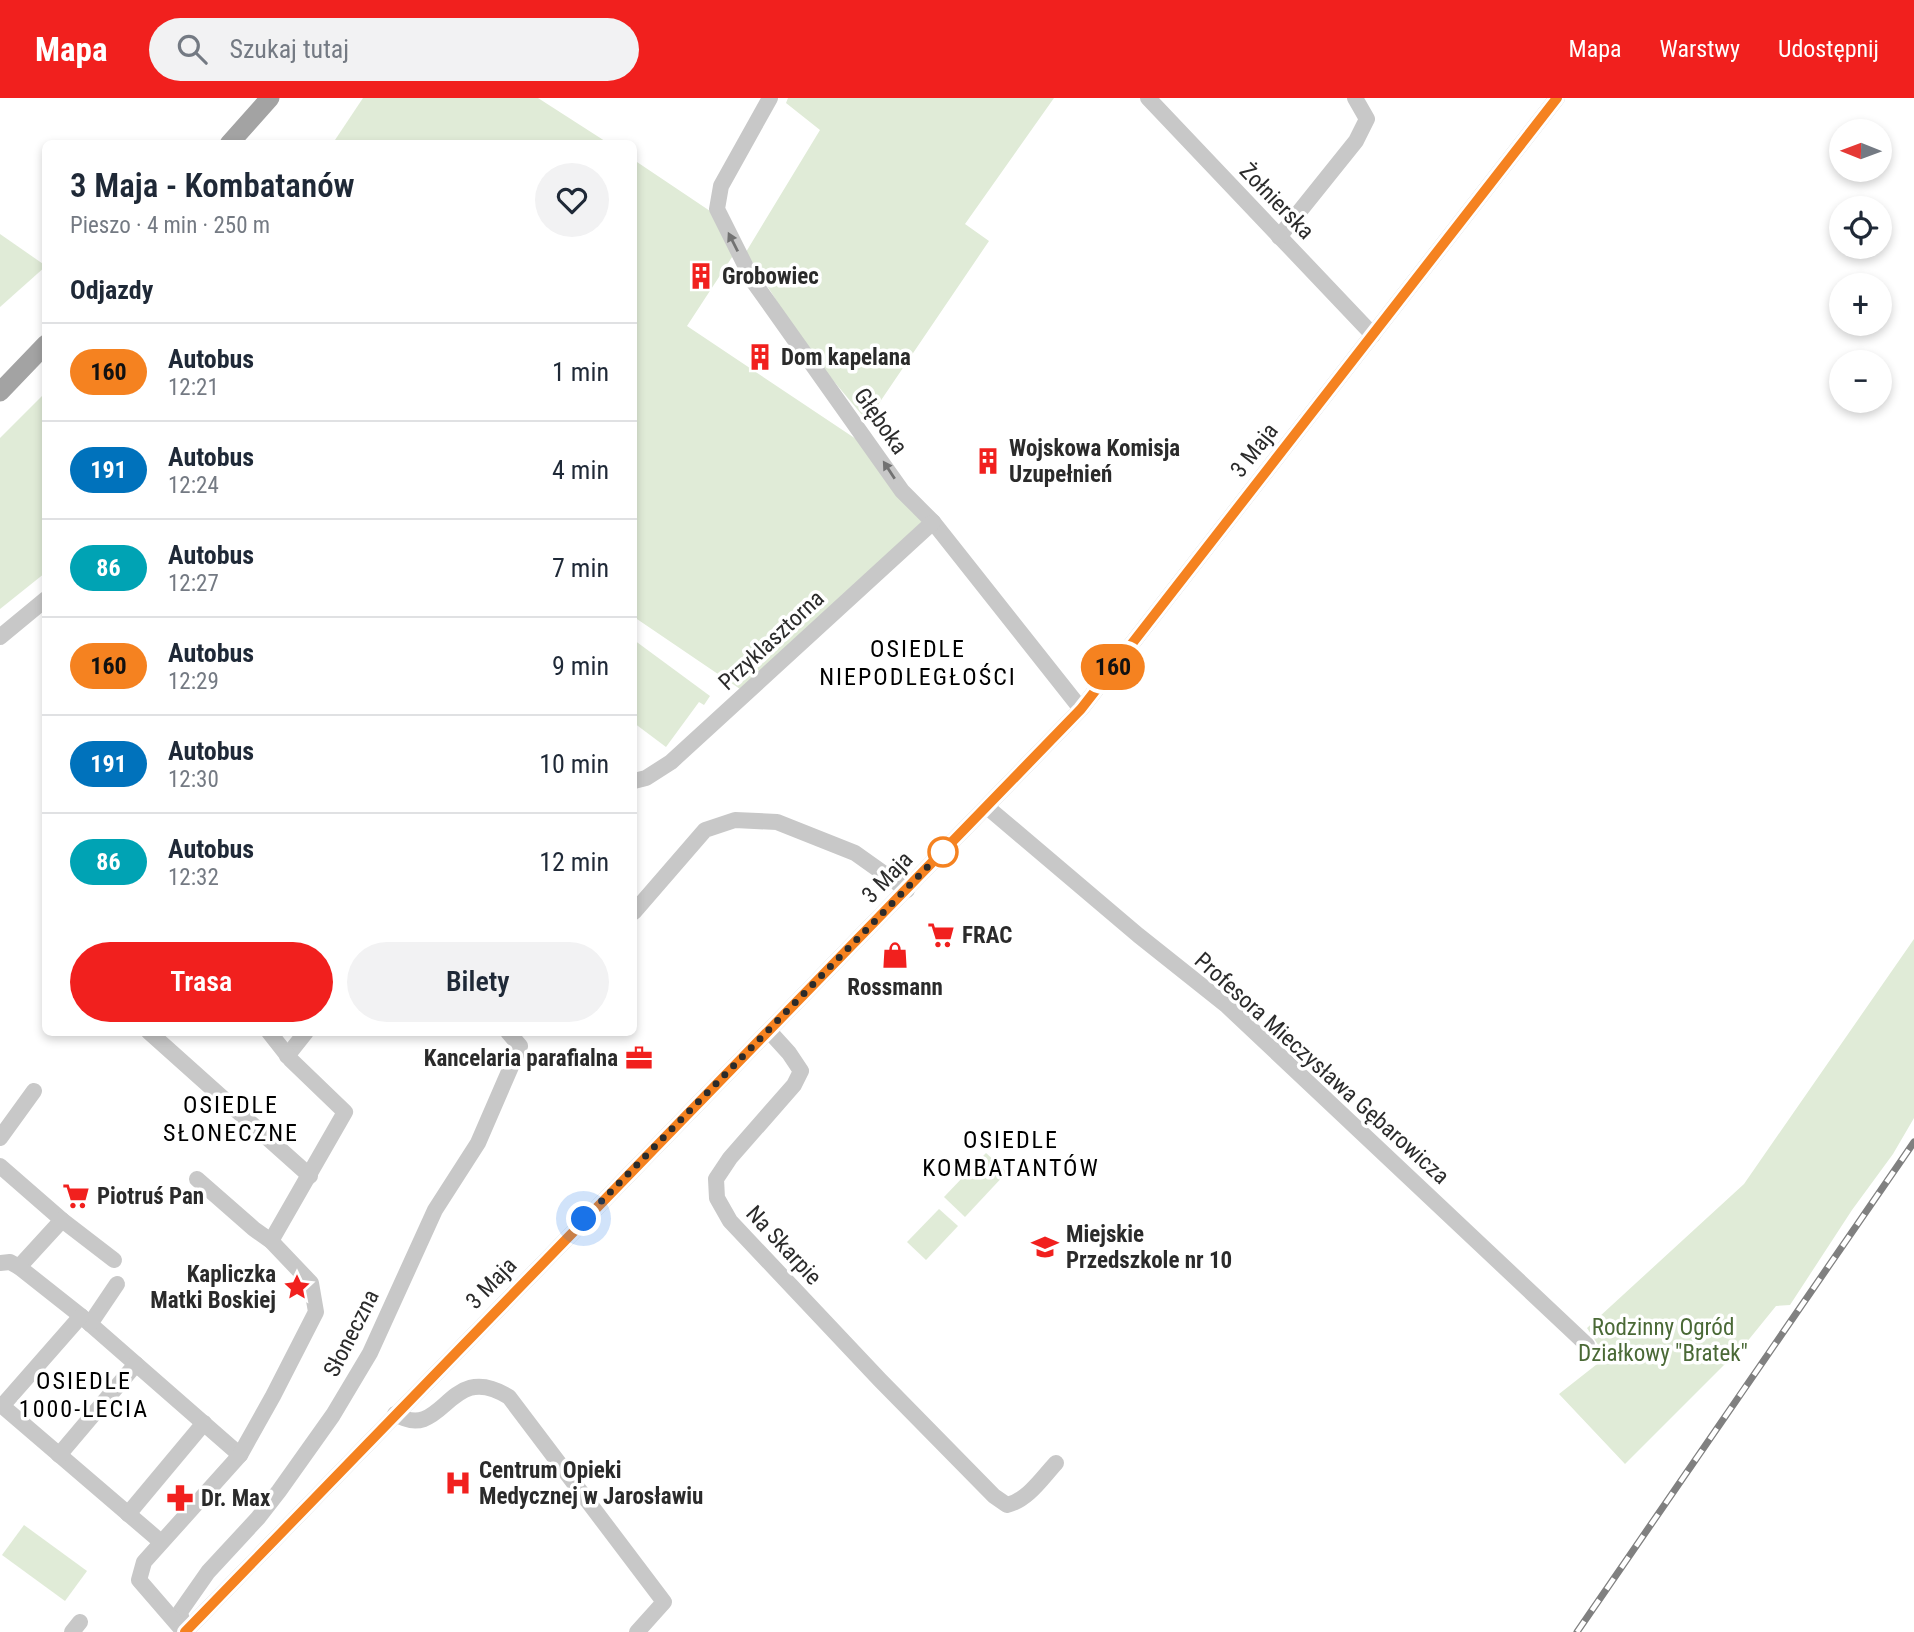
<!DOCTYPE html>
<html lang="pl">
<meta charset="utf-8">
<style>
body{margin:0;font-family:"Roboto Condensed",sans-serif;background:#f2f2f3;color:#1f2937;height:100vh;display:flex;flex-direction:column;font-size:26px;white-space:nowrap}
*{box-sizing:border-box;margin:0}
p{font-size:23px;color:#747a83}
.icon{flex:none;width:38px;height:38px;fill:none;stroke:currentColor;stroke-width:2;stroke-linecap:round;stroke-linejoin:round}
.map{position:relative;flex:1;overflow:hidden}
.sheet{position:absolute;left:42px;top:42px;width:595px;height:896px;display:flex;flex-direction:column;background:#fff;border-radius:10px;box-shadow:0 4px 10px #0003}
.sheet>*{flex:none}
.badge{padding:0 14px;border-radius:23px;font-size:24px;line-height:46px}
.needle{width:46px;rotate:271deg}
.fabs{position:absolute;left:1829px;top:21px;display:grid;gap:14px}
.fabs a{display:grid;place-items:center;width:63px;height:63px;border-radius:50%;background:#fff;box-shadow:0 4px 10px #0003;font-size:35px}
.you{position:absolute;width:35px;height:35px;margin:-18px;border:5px solid #fff;border-radius:50%;background:#1a73e8;box-shadow:0 0 0 10px #1a73e833}
.map>.badge{position:absolute;translate:-50% -50%;box-shadow:0 0 0 4px #fff}
h2{padding:0 28px;font-size:26px;line-height:63px}
.round{display:grid;place-items:center;flex:none;width:74px;height:74px;border-radius:37px;background:#f2f2f3}
.headline{display:flex;align-items:center;justify-content:space-between;height:119px;padding:0 28px}
h1{font-size:33px;font-weight:600;line-height:52px}
.action{display:flex;gap:14px;margin-top:auto;padding:14px 28px}
.action a{flex:1;height:80px;border-radius:42px;background:#f1201e;color:#fff;font-size:28px;font-weight:600;line-height:80px;text-align:center}
.action a+a{background:#f2f2f3;color:#1f2937}
ul{padding:0;list-style:none}
li{display:flex;align-items:center;gap:21px;height:98px;padding:0 28px;border-top:2px solid #e0e1e3}
li div{flex:1}
li b{display:block;font-size:26px}
li em{font-style:normal}
li .badge{min-width:77px;font-weight:700;text-align:center}
header{display:flex;align-items:center;gap:42px;box-sizing:border-box;height:98px;padding:0 35px;background:#f1201e;color:#fff}
header strong{font-size:33px}
nav{display:flex;gap:38px;margin-inline-start:auto;font-size:24px}
.search{width:490px;height:63px;background:#f2f2f3;display:flex;align-items:center;gap:18px;box-sizing:border-box;padding:0 24px;border-radius:38px;color:#747a83;font-size:26px}
.map>svg:first-child{display:block}
</style>
<header>
<strong>Mapa</strong>
<div class="search"><svg class="icon" aria-label="search" viewBox="0 0 24 24"><circle cx="10" cy="10" r="6"/><path d="M15 15l6 6"/></svg>Szukaj tutaj</div>
<nav><a>Mapa</a><a>Warstwy</a><a>Udostępnij</a></nav>
</header>
<div class="map">
<svg width="1914" height="1534" viewBox="0 0 1914 1534">
<rect width="100%" height="100%" fill="#fff"/>
<g fill="#e0ebd7">
<path d="M363,0H538L608,45H333Z"/>
<path d="M788,0H1054L965,126L989,143L867,323L806,250L746,154L820,32L786,5Z"/>
<path d="M634,62L710,113L736,153L687,228L859,343L922,424L740,591L634,519Z"/>
<path d="M0,136L46,168L0,209Z"/>
<path d="M45,295V475L0,511V340Z"/>
<path d="M634,542L710,598L704,607L699,604L666,649L634,625Z"/>
<path d="M1914,841V1020L1893,1056L1852,1112L1790,1207L1776,1208L1746,1245L1625,1366L1559,1296L1606,1259L1587,1230L1744,1086Z"/>
<path d="M986,1055L1007,1074L965,1119L944,1099Z"/>
<path d="M939,1111L958,1128L926,1162L907,1144Z"/>
<path d="M24,1427L87,1473L65,1503L2,1457Z"/>
</g>
<g fill="none" stroke-linecap="round" stroke-linejoin="round">
<g stroke="#c8c8c8" stroke-width="16">
<path d="M770,0L721,88L717,111L753,183L902,393L933,424L1081,611"/>
<path d="M1148,0L1373,237"/>
<path d="M1279,139L1356,43L1367,21L1355,0"/>
<path d="M0,539L46,501"/>
<path d="M634,683L646,680L671,664L933,424"/>
<path d="M987,709L1138,837L1226,907L1587,1247"/>
<path d="M634,814L705,732L735,722L777,724L855,755L907,792"/>
<path d="M769,933L789,955L801,973L794,987L730,1060L716,1081L717,1100L730,1123L880,1282L994,1398L1007,1407C1028,1402 1042,1380 1056,1365"/>
<path d="M149,934L310,1078"/>
<path d="M287,958L306,934"/>
<path d="M0,1040L34,993"/>
<path d="M0,1068L62,1122L19,1169"/>
<path d="M197,1081L254,1131L271,1143"/>
<path d="M62,1122L114,1162"/>
<path d="M0,1165L10,1164L19,1169L81,1218L240,1357"/>
<path d="M90,1226L117,1186"/>
<path d="M0,1306L161,1444"/>
<path d="M2,1308L81,1218"/>
<path d="M395,1316C445,1346 447,1260 509,1299L664,1504L637,1534"/>
<path d="M59,1357L136,1266"/>
<path d="M128,1416L204,1325"/>
<path d="M184,1532L180,1514L208,1474L258,1420L279,1393L333,1317L370,1255L435,1112L478,1045L520,948L508,934"/>
<path d="M72,1534L80,1524"/>
<path d="M184,1534L139,1482L144,1464L240,1357L273,1298L316,1214L311,1185L271,1143L345,1014L291,962L269,934"/>
<path d="M185,1534L1081,611L1557,0"/>
</g>
<g stroke="#a3a3a3" stroke-width="19">
<path d="M229,46L270,0"/>
<path d="M0,294L46,246"/>
</g>
<defs>
<path id="rail" d="M1577,1534L1914,1044"/>
</defs>
<use href="#rail" stroke="#808080" stroke-width="7"/>
<use href="#rail" stroke="#fff" stroke-width="4.5" stroke-dasharray="13" stroke-linecap="butt"/>
</g>
<defs><path id="oneway-solid" d="M-6-.8H1V-3.2L6.5 0L1 3.2V.8H-6Z" transform="scale(1.75)"/></defs>
<g fill="#727272">
<use href="#oneway-solid" transform="translate(733 144) rotate(-117)"/>
<use href="#oneway-solid" transform="translate(889 372) rotate(-123)"/>
</g>
<g fill="none" stroke-linecap="round" stroke-linejoin="round">
<defs>
<path id="line" d="M185,1534L1081,611L1557,0"/>
</defs>
<use href="#line" stroke="#fff" stroke-width="16"/>
<use href="#line" stroke="#f58220" stroke-width="10"/>
<path stroke="#2b2b2b" stroke-width="7" stroke-dasharray="0 12.6" d="M584,1121L949,747L943,754"/>
</g>
<defs>
<symbol id="building-bare" viewBox="-9 -9 18 18"><path d="M-4-6H4V6H1V3H-1V6H-4ZM-2.5-4.3h1.7v1.8h-1.7ZM.8-4.3h1.7v1.8H.8ZM-2.5-1h1.7V.8h-1.7ZM.8-1h1.7V.8H.8Z" fill="#f1201e" stroke="#fff" stroke-width="2.5" paint-order="stroke"/></symbol>
<symbol id="supermarket-bare" viewBox="-9 -9 18 18"><path d="M-6-5.5h2.5l.6 2H6L4.5 2H-2.5L-4.4-4H-6ZM-1.5 3.2a1.3 1.3 0 1 0 .1 0ZM3 3.2a1.3 1.3 0 1 0 .1 0Z" fill="#f1201e" stroke="#fff" stroke-width="2.5" paint-order="stroke"/></symbol>
<symbol id="shop-bare" viewBox="-9 -9 18 18"><path d="M-5-2.5h2.3a2.7 3.5 0 0 1 5.4 0H5L5.5 6h-11ZM-1.5-2.5h3a1.5 2.3 0 0 0-3 0Z" fill="#f1201e" stroke="#fff" stroke-width="2.5" paint-order="stroke"/></symbol>
<symbol id="office-bare" viewBox="-9 -9 18 18"><path d="M-6-3h4V-5.5h4V-3h4V5H-6ZM-1-4.5V-3h2v-1.5ZM-6 0V1H6V0Z" fill="#f1201e" stroke="#fff" stroke-width="2.5" paint-order="stroke"/></symbol>
<symbol id="school-bare" viewBox="-9 -9 18 18"><path d="M0-5L7-2L0 1L-7-2ZM-4 1L0 2.5L4 1V4Q0 6-4 4Z" fill="#f1201e" stroke="#fff" stroke-width="2.5" paint-order="stroke"/></symbol>
<symbol id="sight-bare" viewBox="-9 -9 18 18"><path d="M0-6L1.8-2.2L6-1.7L2.9 1.2L3.7 5.4L0 3.3L-3.7 5.4L-2.9 1.2L-6-1.7L-1.8-2.2Z" fill="#f1201e" stroke="#fff" stroke-width="2.5" paint-order="stroke"/></symbol>
<symbol id="hospital-bare" viewBox="-9 -9 18 18"><path d="M-5-5h3v3.5h4V-5h3V5h-3V1.5h-4V5h-3Z" fill="#f1201e" stroke="#fff" stroke-width="2.5" paint-order="stroke"/></symbol>
<symbol id="pharmacy-bare" viewBox="-9 -9 18 18"><path d="M-2-6h4v4h4v4h-4v4h-4v-4h-4v-4h4Z" fill="#f1201e" stroke="#fff" stroke-width="2.5" paint-order="stroke"/></symbol>
</defs>
<g fill-rule="evenodd">
<use href="#building-bare" x="682" y="159" width="38" height="38"/>
<use href="#building-bare" x="741" y="240" width="38" height="38"/>
<use href="#building-bare" x="969" y="344" width="38" height="38"/>
<use href="#supermarket-bare" x="922" y="818" width="38" height="38"/>
<use href="#shop-bare" x="876" y="838" width="38" height="38"/>
<use href="#office-bare" x="620" y="941" width="38" height="38"/>
<use href="#supermarket-bare" x="57" y="1079" width="38" height="38"/>
<use href="#school-bare" x="1026" y="1130" width="38" height="38"/>
<use href="#sight-bare" x="278" y="1170" width="38" height="38"/>
<use href="#hospital-bare" x="439" y="1366" width="38" height="38"/>
<use href="#pharmacy-bare" x="161" y="1381" width="38" height="38"/>
</g>
<circle fill="#fff" stroke="#f58220" stroke-width="3.5" cx="943" cy="754" r="14"/>
<g text-anchor="middle" stroke-width="7" stroke-linejoin="round" paint-order="stroke">
<g font-size="23" fill="#2b2b2b" stroke="#fff">
<text transform="translate(1277 103) rotate(46)" y="8">Żołnierska</text>
<text transform="translate(881 323) rotate(55)" y="8">Głęboka</text>
<text transform="translate(1254 352) rotate(-52)" y="8">3 Maja</text>
<text transform="translate(771 542) rotate(-43)" y="8">Przyklasztorna</text>
<text transform="translate(887 779) rotate(-46)" y="8">3 Maja</text>
<text transform="translate(1322 970) rotate(42)" y="8">Profesora Mieczysława Gębarowicza</text>
<text transform="translate(784 1147) rotate(47)" y="8">Na Skarpie</text>
<text transform="translate(491 1185) rotate(-46)" y="8">3 Maja</text>
<text transform="translate(351 1235) rotate(-63)" y="8">Słoneczna</text>
</g>
<g font-size="23" font-weight="bold" fill="#2b2b2b" stroke="#fff" text-anchor="start">
<text x="722" y="186">Grobowiec</text>
<text x="781" y="267">Dom kapelana</text>
<text x="1009" y="358">Wojskowa Komisja<tspan x="1009" dy="26">Uzupełnień</tspan></text>
<text x="962" y="845">FRAC</text>
<text x="895" y="897" text-anchor="middle">Rossmann</text>
<text x="618" y="968" text-anchor="end">Kancelaria parafialna</text>
<text x="97" y="1106">Piotruś Pan</text>
<text x="1066" y="1144">Miejskie<tspan x="1066" dy="26">Przedszkole nr 10</tspan></text>
<text x="276" y="1184" text-anchor="end">Kapliczka<tspan x="276" dy="26">Matki Boskiej</tspan></text>
<text x="479" y="1380">Centrum Opieki<tspan x="479" dy="26">Medycznej w Jarosławiu</tspan></text>
<text x="201" y="1408">Dr. Max</text>
</g>
<g font-size="23" fill="#4a6936" stroke="#fff">
<text x="1663" y="1237">Rodzinny Ogród<tspan x="1663" dy="26">Działkowy "Bratek"</tspan></text>
</g>
<g font-size="24" letter-spacing="2" fill="#000" stroke="#fff">
<text x="918" y="559">OSIEDLE<tspan x="918" dy="28">NIEPODLEGŁOŚCI</tspan></text>
<text x="231" y="1015">OSIEDLE<tspan x="231" dy="28">SŁONECZNE</tspan></text>
<text x="1011" y="1050">OSIEDLE<tspan x="1011" dy="28">KOMBATANTÓW</tspan></text>
<text x="84" y="1291">OSIEDLE<tspan x="84" dy="28">1000-LECIA</tspan></text>
</g>
</g>
</svg>
<div class="fabs">
<a><svg class="needle" viewBox="-14 -14 28 28"><path d="M0-13l5 13h-10z" fill="#e53935"/><path d="M0 13l5-13h-10z" fill="#747a83"/></svg></a>
<a><svg class="icon" aria-label="locate" viewBox="0 0 24 24"><circle cx="12" cy="12" r="6"/><path d="M12 2v4M12 18v4M2 12h4M18 12h4"/></svg></a>
<a>+</a>
<a>−</a>
</div>
<div class="you" style="left:584px;top:1121px"></div>
<b class="badge" style="left:1113px;top:569px;background:#f58220;color:#111">160</b>
<section class="sheet">
<div class="headline"><div><h1>3 Maja - Kombatanów</h1><p>Pieszo · 4 min · 250 m</p></div><a class="round"><svg class="icon" aria-label="heart" viewBox="0 0 24 24"><path d="M12 20l-8-8c-3-5 5-10 8-4 3-6 11-1 8 4z"/></svg></a></div>
<h2>Odjazdy</h2>
<ul>
<li><span class="badge" style="background:#f58220;color:#111">160</span><div><b>Autobus</b><p>12:21</p></div><em>1 min</em></li>
<li><span class="badge" style="background:#0072bc;color:#fff">191</span><div><b>Autobus</b><p>12:24</p></div><em>4 min</em></li>
<li><span class="badge" style="background:#00a3b4;color:#fff">86</span><div><b>Autobus</b><p>12:27</p></div><em>7 min</em></li>
<li><span class="badge" style="background:#f58220;color:#111">160</span><div><b>Autobus</b><p>12:29</p></div><em>9 min</em></li>
<li><span class="badge" style="background:#0072bc;color:#fff">191</span><div><b>Autobus</b><p>12:30</p></div><em>10 min</em></li>
<li><span class="badge" style="background:#00a3b4;color:#fff">86</span><div><b>Autobus</b><p>12:32</p></div><em>12 min</em></li>
</ul>
<div class="action"><a>Trasa</a><a>Bilety</a></div>
</section>
</div>
